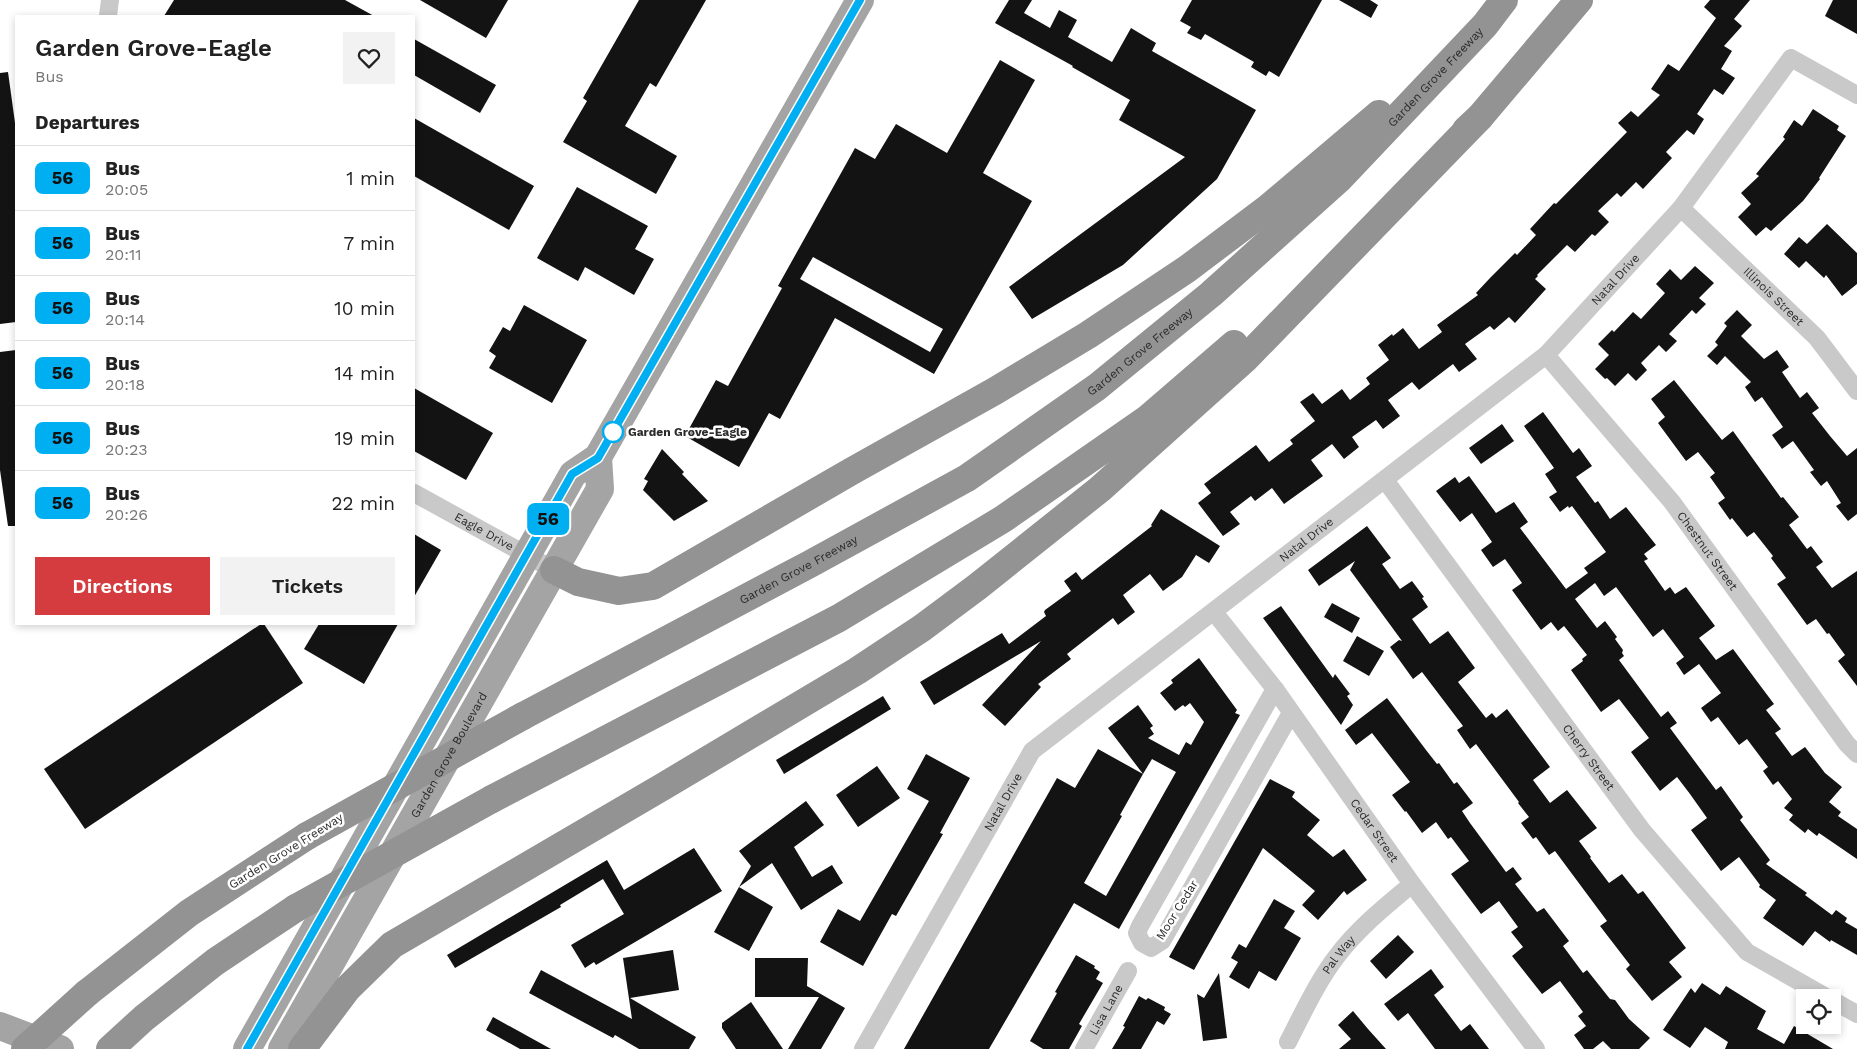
<!DOCTYPE html>
<style>
body{margin:0;font-family:"Work Sans",sans-serif;background:#f2f2f2;color:#222;height:100vh;display:flex;flex-direction:column;font-size:19px;white-space:nowrap}
*{box-sizing:border-box;margin:0}
p{font-size:16px;color:#767676}
.icon{flex:none;width:28px;height:28px;fill:none;stroke:currentColor;stroke-width:2;stroke-linecap:round;stroke-linejoin:round}
.map{position:relative;flex:1;overflow:hidden}
.sheet{position:absolute;left:15px;top:15px;width:400px;height:610px;display:flex;flex-direction:column;background:#fff;border-radius:0px;box-shadow:0 2px 8px #0003}
.sheet>*{flex:none}
.badge{padding:0 10px;border-radius:8px;font-size:18px;line-height:32px}
.buttons{position:absolute;left:1796px;top:989px;display:grid;gap:10px}
.buttons a{display:grid;place-items:center;width:45px;height:45px;border-radius:0px;background:#fff;box-shadow:0 2px 8px #0003;font-size:25px}
.map>.badge{position:absolute;translate:-50% -50%;box-shadow:0 0 0 2px #fff}
h2{padding:0 20px;font-size:19px;line-height:45px}
.round{display:grid;place-items:center;flex:none;width:52px;height:52px;border-radius:0px;background:#f2f2f2}
.summary{display:flex;align-items:center;justify-content:space-between;height:85px;padding:0 20px}
h1{font-size:24px;font-weight:600;line-height:38px}
.cta{display:flex;gap:10px;margin-top:auto;padding:10px 20px}
.cta a{flex:1;height:58px;border-radius:0px;background:#d43c3f;color:#fff;font-size:20px;font-weight:600;line-height:58px;text-align:center}
.cta a+a{background:#f2f2f2;color:#222}
ul{padding:0;list-style:none}
li{display:flex;align-items:center;gap:15px;height:65px;padding:0 20px;border-top:1px solid #e0e0e0}
li div{flex:1}
li b{display:block;font-size:19px}
li em{font-style:normal}
li .badge{min-width:55px;font-weight:700;text-align:center}
.map>svg:first-child{display:block}
</style>
<div class="map">
<svg width="1857" height="1049" viewBox="0 0 1857 1049">
<rect width="100%" height="100%" fill="#fff"/>
<g fill="#131313" fill-rule="evenodd">
<path d="M174,0H345L374,16H164Z"/>
<path d="M420,0H508L486,38Z"/>
<path d="M639,0H706L656,87L650,83L625,126L677,156L656,194L563,142L587,101L583,98Z"/>
<path d="M1009,0H1032L1024,13L1050,28L1059,10L1077,20L1068,37L1112,62L1131,28L1156,43L1152,51L1256,110L1217,179L1123,265L1032,319L1009,287L1185,157L1119,120L1130,100L1072,67L1073,66L995,23Z"/>
<path d="M1192,0H1322L1279,77L1269,71L1266,76L1251,67L1254,62L1205,34L1201,40L1187,33L1191,27L1180,21Z"/>
<path d="M1339,0H1370L1378,5L1371,18Z"/>
<path d="M1710,0H1750L1734,19L1742,26L1724,46L1732,51L1721,69L1735,78L1723,95L1714,89L1697,114L1704,119L1694,135L1687,130L1666,152L1672,158L1643,189L1636,182L1621,197L1617,193L1598,211L1609,222L1595,236L1592,234L1575,252L1567,245L1537,275L1538,276L1535,279L1546,289L1515,323L1509,317L1494,330L1490,326L1465,344L1477,359L1459,372L1453,364L1419,390L1412,382L1388,400L1400,416L1383,429L1376,420L1352,437L1359,447L1344,459L1332,444L1311,460L1323,476L1284,504L1272,488L1255,501L1251,496L1230,512L1240,524L1223,536L1198,503L1211,493L1204,484L1256,445L1269,462L1293,444L1290,440L1315,421L1300,402L1313,393L1322,404L1342,389L1350,400L1370,384L1366,378L1389,360L1378,345L1392,334L1393,336L1403,328L1419,349L1442,332L1437,325L1478,295L1476,293L1490,278L1515,253L1517,255L1536,235L1530,229L1554,203L1556,204L1627,132L1618,123L1631,111L1638,117L1660,95L1651,89L1668,64L1679,71L1716,18L1704,7Z"/>
<path d="M1833,0H1857V34L1825,16Z"/>
<path d="M414,39L496,85L480,113L414,75Z"/>
<path d="M1000,60L1035,80L983,173L1032,201L934,374L835,318L780,419L769,413L739,467L685,436L716,380L728,386L782,288L778,286L855,148L875,159L896,124L947,153ZM813,257L943,329L930,352L800,279Z"/>
<path d="M8,72L16,130V322L0,324V73Z"/>
<path d="M1813,109L1839,126L1837,130L1846,136L1819,178L1820,179L1803,201L1771,231L1766,227L1756,236L1738,217L1751,204L1741,193L1759,176L1756,174L1785,139L1783,137L1794,120L1802,126Z"/>
<path d="M414,118L534,186L509,230L414,176Z"/>
<path d="M577,187L648,226L635,249L654,259L634,295L585,267L578,281L537,258Z"/>
<path d="M1827,224L1857,253V284L1842,296L1826,275L1824,278L1806,261L1799,268L1784,254L1799,237L1807,244Z"/>
<path d="M1695,266L1714,283L1699,298L1706,304L1696,314L1692,310L1669,334L1677,341L1666,352L1659,345L1641,363L1647,370L1636,381L1628,373L1615,386L1607,378L1605,379L1595,369L1609,355L1598,344L1612,330L1614,332L1633,312L1641,319L1665,293L1656,284L1670,269L1681,280Z"/>
<path d="M524,305L587,340L552,403L489,368L496,356L489,351L503,327L510,331Z"/>
<path d="M1737,310L1752,325L1741,336L1764,359L1777,350L1789,367L1782,372L1800,398L1807,392L1819,408L1812,413L1830,436L1847,456L1857,448V514L1848,521L1836,506L1841,503L1827,481L1821,486L1810,472L1814,470L1793,441L1782,449L1772,435L1783,427L1762,397L1755,402L1745,387L1751,382L1725,356L1717,365L1707,356L1718,345L1715,342L1727,326L1724,323Z"/>
<path d="M16,350V526H8L0,470V352Z"/>
<path d="M1674,380L1722,440L1733,431L1781,498L1783,497L1799,517L1789,525L1807,549L1811,546L1823,562L1816,567L1832,588L1857,571V686L1838,661L1845,655L1829,633L1827,634L1816,619L1807,625L1780,588L1777,584L1786,578L1771,558L1773,556L1754,532L1747,537L1732,518L1730,520L1718,503L1725,498L1710,477L1715,473L1698,452L1686,461L1658,423L1665,417L1651,399Z"/>
<path d="M414,388L493,433L466,480L414,451Z"/>
<path d="M1543,412L1573,453L1579,448L1592,466L1576,477L1595,503L1598,501L1610,519L1626,507L1656,545L1644,554L1648,559L1644,561L1665,591L1670,587L1675,594L1686,587L1715,626L1699,638L1716,660L1733,649L1756,680L1774,704L1766,710L1781,729L1775,733L1792,756L1805,747L1825,773L1842,787L1829,802L1841,812L1838,816L1857,829V859L1819,833L1817,836L1808,829L1805,833L1789,820L1793,815L1784,808L1792,799L1778,781L1773,785L1763,771L1768,767L1747,739L1739,745L1718,717L1711,722L1701,708L1721,693L1699,664L1684,675L1676,663L1684,657L1663,629L1653,637L1616,587L1604,596L1595,583L1575,599L1597,628L1605,621L1617,637L1615,639L1623,650L1622,653L1624,656L1619,660L1661,717L1668,711L1677,723L1670,728L1716,790L1721,786L1743,817L1740,820L1770,860L1766,864L1807,893L1805,895L1832,915L1836,910L1847,918L1845,922L1857,929V955L1831,940L1830,942L1815,931L1803,946L1763,918L1776,900L1759,887L1760,885L1739,857L1721,871L1691,830L1707,818L1690,794L1677,777L1660,791L1631,752L1649,738L1619,699L1601,712L1571,670L1583,661L1582,659L1587,655L1564,626L1558,631L1551,622L1541,630L1512,590L1522,583L1505,559L1493,567L1481,550L1492,542L1472,513L1460,522L1436,491L1455,477L1459,483L1469,476L1496,513L1514,502L1528,522L1520,528L1566,589L1588,573L1584,568L1606,552L1572,506L1569,508L1568,506L1560,512L1549,497L1557,492L1545,474L1554,468L1524,426Z"/>
<path d="M1502,424L1514,441L1481,464L1469,448Z"/>
<path d="M662,449L684,472L682,474L708,501L674,521L643,490L648,481L644,479Z"/>
<path d="M1161,509L1220,546L1209,563L1196,555L1182,577L1163,591L1150,574L1123,595L1135,612L1118,625L1113,618L1067,654L1071,659L1038,684L1041,687L1005,726L982,705L1041,641L934,705L920,682L1002,633L1009,644L1046,616L1044,612L1045,610L1071,591L1064,581L1076,572L1082,580L1152,526L1151,525Z"/>
<path d="M1367,526L1391,558L1382,564L1400,589L1412,581L1424,597L1422,598L1428,607L1412,619L1430,644L1448,631L1475,668L1458,682L1486,718L1492,713L1496,718L1507,709L1550,767L1533,780L1550,803L1567,790L1597,828L1579,841L1591,857L1590,858L1609,883L1622,874L1638,894L1643,891L1686,948L1669,962L1682,977L1652,1001L1626,969L1630,965L1600,926L1607,921L1555,851L1549,855L1536,837L1533,839L1521,823L1529,817L1518,803L1519,802L1476,744L1470,749L1457,730L1463,726L1422,672L1413,679L1390,647L1399,640L1402,641L1350,570L1355,561L1319,586L1308,570Z"/>
<path d="M414,534L441,550L414,597Z"/>
<path d="M1332,603L1360,618L1352,633L1324,617Z"/>
<path d="M1281,606L1333,678L1335,674L1350,694L1347,696L1353,705L1341,725L1263,618Z"/>
<path d="M261,624H264L303,683L85,829L44,769Z"/>
<path d="M319,624H398L364,684L304,649Z"/>
<path d="M1357,636L1384,651L1369,676L1343,661Z"/>
<path d="M1199,658L1237,710L1235,713L1240,715L1119,929L1074,903L989,1049H904L1057,778L1075,788L1098,749L1143,774L1120,815L1122,816L1084,883L1106,896L1176,772L1152,759L1143,774L1108,728L1138,705L1153,726L1150,728L1154,734L1148,738L1179,755L1186,742L1191,745L1204,722L1190,703L1185,707L1183,705L1175,711L1160,693L1173,683L1171,680Z"/>
<path d="M883,696L891,709L784,774L776,760Z"/>
<path d="M1387,698L1426,750L1437,764L1439,763L1454,784L1457,782L1473,803L1462,811L1470,823L1506,872L1513,867L1522,879L1515,884L1537,912L1544,908L1569,941L1563,946L1583,973L1587,970L1610,999L1615,1000L1629,1019L1650,1038L1639,1049H1611L1603,1041L1593,1049H1584L1574,1035L1586,1026L1578,1016L1583,1012L1560,981L1542,994L1512,956L1523,947L1511,932L1518,927L1499,901L1481,914L1451,874L1469,861L1451,837L1448,839L1436,822L1422,833L1406,811L1405,812L1392,795L1410,782L1372,733L1356,745L1345,730Z"/>
<path d="M926,754L970,778L940,833L943,834L896,916L892,914L863,966L820,942L838,909L860,921L929,801L907,789Z"/>
<path d="M877,766L900,798L858,827L836,795Z"/>
<path d="M1270,779L1295,792L1292,797L1320,820L1307,835L1333,857L1344,849L1367,880L1347,895L1344,891L1318,920L1302,905L1315,891L1263,848L1194,970L1169,957Z"/>
<path d="M806,801L824,825L794,847L812,877L832,865L843,883L801,910L772,863L739,887L751,866L739,851Z"/>
<path d="M694,848L722,891L596,965L594,962L585,968L571,945L624,914L603,879L560,905L561,907L455,968L447,955L607,860L624,890Z"/>
<path d="M739,887L773,907L749,951L714,932Z"/>
<path d="M1274,899L1295,911L1284,928L1301,938L1276,981L1259,971L1249,989L1229,977L1238,962L1231,958L1239,944L1246,948Z"/>
<path d="M1398,935L1414,952L1386,979L1370,961Z"/>
<path d="M673,950L679,990L630,998L696,1037L689,1049H639L615,1035L613,1038L529,993L541,970L632,1019L623,958Z"/>
<path d="M1076,955L1095,966L1094,968L1100,972L1096,979L1103,983L1079,1024L1082,1026L1069,1049H1043L1030,1041L1057,993L1055,992Z"/>
<path d="M755,958H808L807,986L845,1008L821,1049H788L819,997H755Z"/>
<path d="M1431,969L1444,987L1434,995L1461,1031L1470,1024L1489,1049H1435L1408,1013L1398,1021L1384,1004Z"/>
<path d="M1219,973L1227,1038L1203,1041L1197,994L1204,998Z"/>
<path d="M1702,983L1720,995L1726,986L1766,1011L1757,1029L1784,1044L1794,1026L1833,1049H1725L1728,1042L1705,1027L1690,1048L1663,1030L1691,988L1695,993Z"/>
<path d="M1139,996L1146,1000L1148,998L1165,1007L1164,1010L1171,1014L1164,1025L1157,1021L1141,1049H1112L1125,1027L1123,1026Z"/>
<path d="M751,1002L783,1049H736L722,1028V1023Z"/>
<path d="M1353,1011L1368,1029L1386,1049H1339L1351,1039L1338,1025Z"/>
<path d="M493,1017L551,1049H520L486,1030Z"/>
</g>
<g fill="none" stroke-linecap="round" stroke-linejoin="round">
<g stroke="#c9c9c9" stroke-width="18">
<path d="M108,16L110,0"/>
<path id="s1" d="M1681,208L1817,338L1857,391"/>
<path id="s2" d="M1546,355L1672,502L1847,744L1857,754"/>
<path id="s3" d="M1385,480L1642,830L1747,952L1828,998"/>
<path id="s4" d="M414,493L554,570"/>
<path id="s5" d="M1214,612L1275,689L1412,884L1536,1049"/>
<path d="M1275,689L1140,926L1137,933L1142,943L1151,948L1162,941L1291,713"/>
<path d="M1832,1000L1857,1014"/>
<path id="s6" d="M1288,1042C1303,1013 1317,982 1337,956C1358,928 1386,906 1412,884"/>
<path id="s7" d="M863,1049L1032,751L1546,355L1681,208L1791,58L1857,95"/>
<path id="s8" d="M1084,1049L1128,971"/>
</g>
<g stroke="#a4a4a4" stroke-width="28">
<path d="M0,1026L60,1049"/>
<path d="M247,1049L573,474L598,457L860,0"/>
<path id="s9" d="M282,1049L600,489L598,457"/>
</g>
<g stroke="#939393" stroke-width="28">
<path d="M1466,130L1480,117L1579,0"/>
<path d="M554,570L578,582L619,591L653,586L852,471L995,391L1088,335L1187,269L1268,208L1379,114"/>
<path id="s10" d="M523,716L810,564L967,478L1097,387L1211,294L1339,179L1485,25L1504,0"/>
<path d="M492,799L839,618L1003,519L1147,419L1234,344"/>
<path d="M87,993L189,913L307,836"/>
<path d="M110,1049L144,1018L215,962L296,908"/>
<path d="M302,1049L347,989L392,945L664,786L857,671L922,628L977,587L1100,489L1246,358L1480,117"/>
</g>
<g stroke="#939393" stroke-width="28">
<path d="M307,836L523,716"/>
<path d="M296,908L492,799"/>
<path d="M25,1049L87,993"/>
</g>
</g>
<g fill="none" stroke-linecap="round" stroke-linejoin="round">
<defs>
<path id="line" d="M247,1049L572,474L598,458L860,0"/>
</defs>
<use href="#line" stroke="#fff" stroke-width="11"/>
<use href="#line" stroke="#00aff2" stroke-width="8"/>
</g>
<circle fill="#fff" stroke="#00aff2" stroke-width="2.5" cx="613" cy="432" r="10"/>
<g text-anchor="middle" stroke-width="5" stroke-linejoin="round" paint-order="stroke">
<g font-size="12" fill="#2c2c2c" stroke="#fff">
<text dy="4" stroke="none"><textPath href="#s10" startOffset="1122">Garden Grove Freeway</textPath></text>
<text dy="4" stroke="none"><textPath href="#s7" startOffset="1094">Natal Drive</textPath></text>
<text dy="4" stroke="none"><textPath href="#s1" startOffset="128">Illinois Street</textPath></text>
<text dy="4" stroke="none"><textPath href="#s10" startOffset="718">Garden Grove Freeway</textPath></text>
<text dy="4" stroke="none"><textPath href="#s4" startOffset="80">Eagle Drive</textPath></text>
<text dy="4" stroke="none"><textPath href="#s7" startOffset="689">Natal Drive</textPath></text>
<text dy="4" stroke="none"><textPath href="#s2" startOffset="254">Chestnut Street</textPath></text>
<text dy="4" stroke="none"><textPath href="#s10" startOffset="312">Garden Grove Freeway</textPath></text>
<text dy="4" stroke="none"><textPath href="#s9" startOffset="338">Garden Grove Boulevard</textPath></text>
<text dy="4" stroke="none"><textPath href="#s3" startOffset="344">Cherry Street</textPath></text>
<text dy="4" stroke="none"><textPath href="#s7" startOffset="284">Natal Drive</textPath></text>
<text dy="4" stroke="none"><textPath href="#s5" startOffset="271">Cedar Street</textPath></text>
<text transform="translate(286 851) rotate(-32)" y="4">Garden Grove Freeway</text>
<text transform="translate(1177 910) rotate(-58)" y="4">Moor Cedar</text>
<text dy="4" stroke="none"><textPath href="#s6" startOffset="101">Pal Way</textPath></text>
<text dy="4" stroke="none"><textPath href="#s8" startOffset="45">Lisa Lane</textPath></text>
</g>
<g font-size="12" font-weight="bold" fill="#2c2c2c" stroke="#fff" text-anchor="start">
<text x="628" y="436">Garden Grove-Eagle</text>
</g>
</g>
</svg>
<div class="buttons">
<a><svg class="icon" aria-label="locate" viewBox="0 0 24 24"><circle cx="12" cy="12" r="6"/><path d="M12 2v4M12 18v4M2 12h4M18 12h4"/></svg></a>
</div>
<b class="badge" style="left:548px;top:519px;background:#00aff2;color:#111">56</b>
<section class="sheet">
<div class="summary"><div><h1>Garden Grove-Eagle</h1><p>Bus</p></div><a class="round"><svg class="icon" aria-label="heart" viewBox="0 0 24 24"><path d="M12 20l-8-8c-3-5 5-10 8-4 3-6 11-1 8 4z"/></svg></a></div>
<h2>Departures</h2>
<ul>
<li><span class="badge" style="background:#00aff2;color:#111">56</span><div><b>Bus</b><p>20:05</p></div><em>1 min</em></li>
<li><span class="badge" style="background:#00aff2;color:#111">56</span><div><b>Bus</b><p>20:11</p></div><em>7 min</em></li>
<li><span class="badge" style="background:#00aff2;color:#111">56</span><div><b>Bus</b><p>20:14</p></div><em>10 min</em></li>
<li><span class="badge" style="background:#00aff2;color:#111">56</span><div><b>Bus</b><p>20:18</p></div><em>14 min</em></li>
<li><span class="badge" style="background:#00aff2;color:#111">56</span><div><b>Bus</b><p>20:23</p></div><em>19 min</em></li>
<li><span class="badge" style="background:#00aff2;color:#111">56</span><div><b>Bus</b><p>20:26</p></div><em>22 min</em></li>
</ul>
<div class="cta"><a>Directions</a><a>Tickets</a></div>
</section>
</div>
